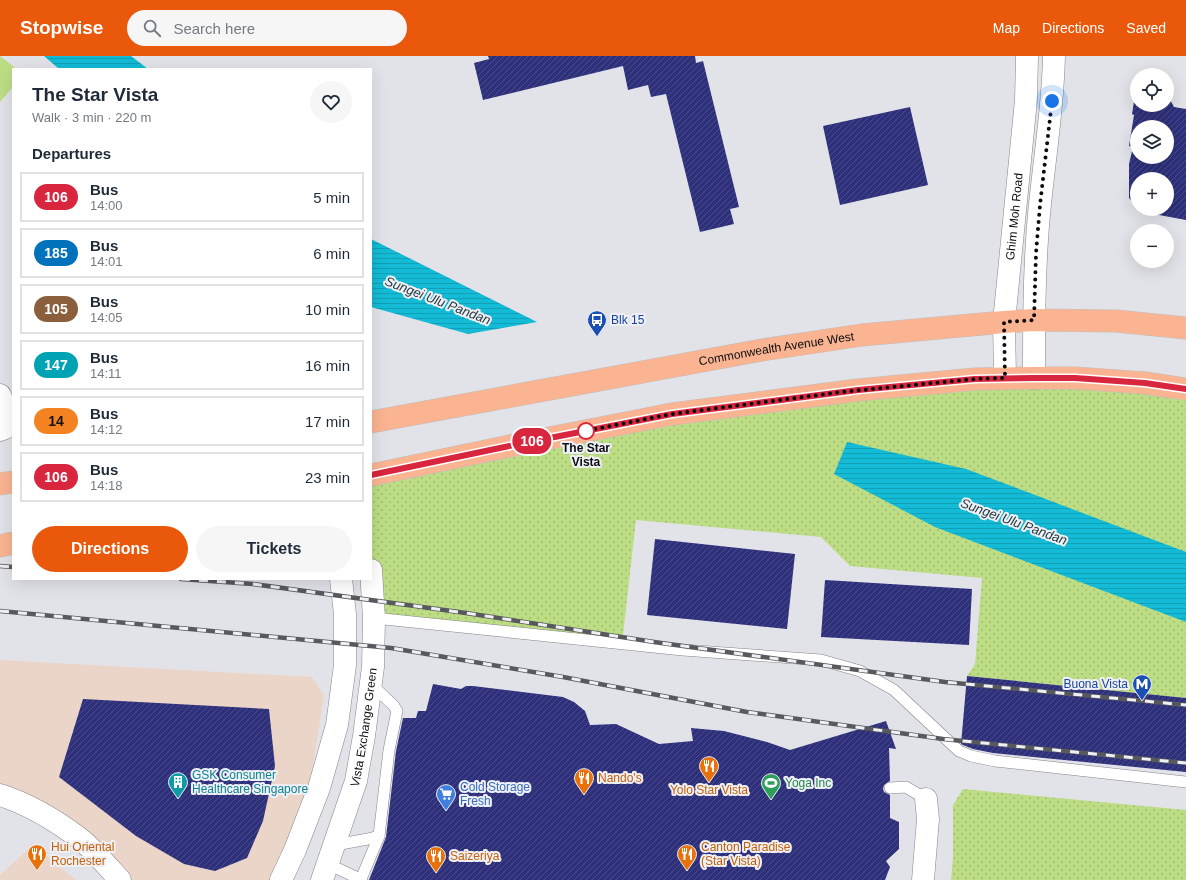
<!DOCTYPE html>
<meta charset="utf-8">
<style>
body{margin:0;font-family:Helvetica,sans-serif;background:#f6f6f7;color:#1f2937;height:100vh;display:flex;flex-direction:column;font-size:15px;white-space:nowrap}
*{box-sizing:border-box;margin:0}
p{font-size:13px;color:#747a83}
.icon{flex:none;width:22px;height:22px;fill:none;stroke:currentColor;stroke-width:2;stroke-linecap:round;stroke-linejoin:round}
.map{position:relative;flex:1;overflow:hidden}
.sheet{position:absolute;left:12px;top:12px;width:360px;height:512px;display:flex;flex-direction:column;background:#fff;border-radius:0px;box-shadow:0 4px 16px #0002}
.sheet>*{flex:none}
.badge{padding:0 8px;border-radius:13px;font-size:14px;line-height:26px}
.fabs{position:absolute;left:1130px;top:12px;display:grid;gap:8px}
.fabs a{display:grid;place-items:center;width:44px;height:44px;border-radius:50%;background:#fff;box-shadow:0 4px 16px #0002;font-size:20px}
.you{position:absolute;width:20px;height:20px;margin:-10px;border:3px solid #fff;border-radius:50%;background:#1a73e8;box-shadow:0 0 0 6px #1a73e833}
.map>.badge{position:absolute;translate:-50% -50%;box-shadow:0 0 0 2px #fff}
h2{padding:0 20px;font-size:15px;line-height:36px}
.round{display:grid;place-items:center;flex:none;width:42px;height:42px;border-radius:21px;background:#f6f6f7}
.overview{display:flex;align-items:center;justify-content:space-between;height:68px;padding:0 20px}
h1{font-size:19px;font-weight:600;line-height:30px}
.primary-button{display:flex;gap:8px;margin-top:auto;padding:8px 20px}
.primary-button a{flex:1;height:46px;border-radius:24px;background:#ea580c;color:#fff;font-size:16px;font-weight:600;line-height:46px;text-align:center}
.primary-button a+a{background:#f6f6f7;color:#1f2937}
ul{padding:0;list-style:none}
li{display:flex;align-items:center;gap:12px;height:50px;margin:0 8px 6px;padding:0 12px;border:2px solid #e0e1e3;border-radius:0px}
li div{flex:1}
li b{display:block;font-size:15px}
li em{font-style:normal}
li .badge{min-width:44px;font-weight:700;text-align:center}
header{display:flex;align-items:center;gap:24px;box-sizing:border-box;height:56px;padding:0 20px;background:#ea580c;color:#fff}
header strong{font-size:19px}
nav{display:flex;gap:22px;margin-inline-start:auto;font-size:14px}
.search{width:280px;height:36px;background:#f6f6f7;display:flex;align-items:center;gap:10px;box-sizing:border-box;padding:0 14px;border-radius:22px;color:#747a83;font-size:15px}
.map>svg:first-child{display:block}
</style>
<header>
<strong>Stopwise</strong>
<div class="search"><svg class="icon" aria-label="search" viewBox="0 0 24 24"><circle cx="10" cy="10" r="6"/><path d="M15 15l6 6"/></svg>Search here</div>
<nav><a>Map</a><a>Directions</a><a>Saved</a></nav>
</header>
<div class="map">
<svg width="1186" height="824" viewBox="0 0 1186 824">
<defs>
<pattern id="grass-dots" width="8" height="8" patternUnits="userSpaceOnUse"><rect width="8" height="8" fill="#bddd85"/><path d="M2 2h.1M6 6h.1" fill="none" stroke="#a1bc72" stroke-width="1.8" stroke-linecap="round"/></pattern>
<pattern id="water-rules" width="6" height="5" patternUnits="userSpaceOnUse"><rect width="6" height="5" fill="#13bbd6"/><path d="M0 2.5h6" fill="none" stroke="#11a0b6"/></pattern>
<pattern id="building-hatch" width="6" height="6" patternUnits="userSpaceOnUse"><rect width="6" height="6" fill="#2e307b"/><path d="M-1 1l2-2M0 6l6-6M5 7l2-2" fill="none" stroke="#494b87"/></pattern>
</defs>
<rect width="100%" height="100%" fill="#e2e3e9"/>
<g fill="#ebd5c8">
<path d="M0,604L312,621L324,639L308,742L276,824H133L88,781L0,734Z"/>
<path d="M33,789L76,824H0V819Z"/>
</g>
<g fill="url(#grass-dots)">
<path d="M975,323L1186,333V642L967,620L975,608L982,522L850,510L821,481L636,464L622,588L374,562L371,514V419L519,388Z"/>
<path d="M963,733L1186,754V824H951L953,801V749Z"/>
</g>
<path fill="#bddd85" d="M0,0L17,13H13V31L0,46Z"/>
<g fill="url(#water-rules)">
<path d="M44,0H131L148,13H59Z"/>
<path d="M371,183L537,266L468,278L371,251Z"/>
<path d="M847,386L966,413L1186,496V566L935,471L834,418Z"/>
</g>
<g fill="url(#building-hatch)" fill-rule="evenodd">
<path d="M488,0H695L696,7L703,5L739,151L730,153L734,168L700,176L666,38L651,41L648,29L628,34L623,10L483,44L474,7L489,3Z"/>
<path d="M1136,33L1137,49H1167V38L1174,51L1186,53V164L1143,156L1140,153H1167V123H1137V150L1129,142V108L1133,91L1129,90L1134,59L1132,58ZM1137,71H1167V101H1137Z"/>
<path d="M910,51L928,129L840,149L823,70Z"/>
<path d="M655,483L795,498L787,573L647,559Z"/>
<path d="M825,524L972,533L969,589L821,581Z"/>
<path d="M967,620L1186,642V716L993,697L973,693L963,689L961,688Z"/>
<path d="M433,628L461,633L466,630H473L563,641L574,646L585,655L590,669L616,668L659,688L693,685L691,672L724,675L767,686L790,694L886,665L896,693L889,692L890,725L884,729L883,733L884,736L890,739V762L899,766V793L886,805L890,811L885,824H369L386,781L396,695L403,662H416L418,655H426Z"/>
<path d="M83,643L269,653L275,710L263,765L247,802L215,815L184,808L136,780L59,721Z"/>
</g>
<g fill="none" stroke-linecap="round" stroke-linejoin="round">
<defs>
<g id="service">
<path d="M374,562L683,594L821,604L860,615L894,634L959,695L971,700L995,705L1186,726"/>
<path d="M890,732L906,731L926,743"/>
<path d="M335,789L368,783L379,780"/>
<path d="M328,808L362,824"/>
<path d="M361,823L379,780L389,694L397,655L394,650L371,628"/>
</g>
<g id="minor">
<path id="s1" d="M1005,322L1004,266L1026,44L1027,0"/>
<path d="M1034,322C1034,264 1034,206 1040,148C1045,99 1053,50 1054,0"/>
<path d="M0,339L10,365L5,372L0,374"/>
<path d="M0,739C28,748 55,764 79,782C92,792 108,811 120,824"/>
<path d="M281,824L295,794L319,732L337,669L345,609V558L341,523"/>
<path id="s2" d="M322,824L356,725L364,680L373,611L374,562L371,514"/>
<path d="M923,824L928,763L926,743"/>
</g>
<g id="primary">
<path id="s3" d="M371,366L762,294L862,279L1004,266L1034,264L1116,265L1186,272"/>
<path d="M371,419L519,388L672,358L858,334L975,323L1034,322H1075L1145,327L1186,333"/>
<path d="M0,428L13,426"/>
<path d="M0,490L13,487"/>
</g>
</defs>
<use href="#service" stroke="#838489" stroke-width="12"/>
<use href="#minor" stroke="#838489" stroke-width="23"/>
<use href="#primary" stroke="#c0c0c0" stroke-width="23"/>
<use href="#service" stroke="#fff" stroke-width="11"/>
<use href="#minor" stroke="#fff" stroke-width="22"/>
<use href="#primary" stroke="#fab492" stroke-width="22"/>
<defs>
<g id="rail">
<path d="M0,510L13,511"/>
<path d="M181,523L253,528L466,557L654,586L945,626L1186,649"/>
<path d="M0,555L391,592L563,621L747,656L943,683L1186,707"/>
</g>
</defs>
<use href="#rail" stroke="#58595c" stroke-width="4.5"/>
<use href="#rail" stroke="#eff0f6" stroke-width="3" stroke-dasharray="9" stroke-linecap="butt"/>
</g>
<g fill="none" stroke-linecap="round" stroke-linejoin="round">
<defs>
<path id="line" d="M371,419L519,388L672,358L858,334L975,323L1034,322H1075L1145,327L1186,333"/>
</defs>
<use href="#line" stroke="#fff" stroke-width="9"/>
<use href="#line" stroke="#d7263d" stroke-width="6"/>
<path stroke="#0b0c0e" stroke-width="4" stroke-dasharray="0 7.2" d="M586,375L580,376L672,358L842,336L975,323L1005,322L1004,266L1034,264L1036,197L1040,149L1052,45"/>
</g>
<defs>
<symbol id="bus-pin" viewBox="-11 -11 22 30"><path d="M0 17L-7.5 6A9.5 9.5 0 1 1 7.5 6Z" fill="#1a4fb4" stroke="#eff0f6"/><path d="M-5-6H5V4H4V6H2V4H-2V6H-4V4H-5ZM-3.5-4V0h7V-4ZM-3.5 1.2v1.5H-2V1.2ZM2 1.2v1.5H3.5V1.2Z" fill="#fff"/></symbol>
<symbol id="metro-pin" viewBox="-11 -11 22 30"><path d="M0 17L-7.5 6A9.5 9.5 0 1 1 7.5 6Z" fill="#1a4fb4" stroke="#eff0f6"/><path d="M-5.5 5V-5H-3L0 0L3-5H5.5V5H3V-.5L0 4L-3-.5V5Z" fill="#fff"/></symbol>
<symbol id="restaurant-pin" viewBox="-11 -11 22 30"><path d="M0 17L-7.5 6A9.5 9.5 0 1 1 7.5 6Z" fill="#e8710a" stroke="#eff0f6"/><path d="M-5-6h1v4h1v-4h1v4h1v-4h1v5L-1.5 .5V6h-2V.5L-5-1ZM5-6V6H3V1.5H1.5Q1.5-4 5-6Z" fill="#fff"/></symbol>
<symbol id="building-pin" viewBox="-11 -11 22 30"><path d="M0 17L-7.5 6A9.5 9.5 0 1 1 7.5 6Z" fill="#0f9aa8" stroke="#eff0f6"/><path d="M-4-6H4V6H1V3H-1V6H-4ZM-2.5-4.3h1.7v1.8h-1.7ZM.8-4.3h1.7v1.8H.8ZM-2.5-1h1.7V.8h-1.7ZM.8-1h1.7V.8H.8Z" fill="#fff"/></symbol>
<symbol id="stadium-pin" viewBox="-11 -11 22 30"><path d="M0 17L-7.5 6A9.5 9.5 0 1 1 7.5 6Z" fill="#2e9e5b" stroke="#eff0f6"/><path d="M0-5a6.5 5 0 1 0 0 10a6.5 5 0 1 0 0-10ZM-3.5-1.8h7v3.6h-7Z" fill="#fff"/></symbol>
<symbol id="supermarket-pin" viewBox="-11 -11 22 30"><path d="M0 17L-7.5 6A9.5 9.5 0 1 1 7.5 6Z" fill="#3f7fe0" stroke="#eff0f6"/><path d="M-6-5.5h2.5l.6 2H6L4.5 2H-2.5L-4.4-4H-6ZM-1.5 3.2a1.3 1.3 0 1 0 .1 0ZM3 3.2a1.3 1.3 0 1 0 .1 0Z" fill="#fff"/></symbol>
</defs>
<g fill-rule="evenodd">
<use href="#bus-pin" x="586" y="253" width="22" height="30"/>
<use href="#metro-pin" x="1131" y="617" width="22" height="30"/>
<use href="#restaurant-pin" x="698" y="699" width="22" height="30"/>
<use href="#restaurant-pin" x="573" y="711" width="22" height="30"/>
<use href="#building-pin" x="167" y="715" width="22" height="30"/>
<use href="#stadium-pin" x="760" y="716" width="22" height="30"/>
<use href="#supermarket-pin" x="435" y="727" width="22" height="30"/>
<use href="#restaurant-pin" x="26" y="787" width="22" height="30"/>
<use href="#restaurant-pin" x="676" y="787" width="22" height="30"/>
<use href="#restaurant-pin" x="425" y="789" width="22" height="30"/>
</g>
<circle fill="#fff" stroke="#d7263d" stroke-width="2" cx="586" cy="375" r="8"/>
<g text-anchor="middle" stroke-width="4" stroke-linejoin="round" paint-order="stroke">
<g font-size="12" fill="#0b0c0e" stroke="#eff0f6">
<text dy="4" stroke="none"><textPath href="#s1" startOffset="162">Ghim Moh Road</textPath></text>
<text dy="4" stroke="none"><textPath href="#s3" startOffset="412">Commonwealth Avenue West</textPath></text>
<text dy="4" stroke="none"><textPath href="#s2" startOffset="159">Vista Exchange Green</textPath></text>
</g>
<g font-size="12" fill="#164399" stroke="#eff0f6" text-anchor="start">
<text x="611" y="268">Blk 15</text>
<text x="1128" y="632" text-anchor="end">Buona Vista</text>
</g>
<g font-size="12" font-weight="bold" fill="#0b0c0e" stroke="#eff0f6">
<text x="586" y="396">The Star<tspan x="586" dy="14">Vista</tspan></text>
</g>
<g font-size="12" fill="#0d838f" stroke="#eff0f6" text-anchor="start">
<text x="192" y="723">GSK Consumer<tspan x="192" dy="14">Healthcare Singapore</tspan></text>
</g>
<g font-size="12" fill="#c56008" stroke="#eff0f6" text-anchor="start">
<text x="598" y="726">Nando's</text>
<text x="709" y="738" text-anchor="middle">Yolo Star Vista</text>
<text x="51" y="795">Hui Oriental<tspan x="51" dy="14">Rochester</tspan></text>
<text x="701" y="795">Canton Paradise<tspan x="701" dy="14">(Star Vista)</tspan></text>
<text x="450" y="804">Saizeriya</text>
</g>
<g font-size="12" fill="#27864d" stroke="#eff0f6" text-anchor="start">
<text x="785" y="731">Yoga Inc</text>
</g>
<g font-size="12" fill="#366cbe" stroke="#eff0f6" text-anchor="start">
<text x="460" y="735">Cold Storage<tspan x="460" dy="14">Fresh</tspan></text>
</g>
<g font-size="13" font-style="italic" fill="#20383d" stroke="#eff0f6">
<text transform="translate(438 244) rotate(21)" y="5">Sungei Ulu Pandan</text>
<text transform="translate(1014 465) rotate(20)" y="5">Sungei Ulu Pandan</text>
</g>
</g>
</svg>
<div class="fabs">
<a><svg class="icon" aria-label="locate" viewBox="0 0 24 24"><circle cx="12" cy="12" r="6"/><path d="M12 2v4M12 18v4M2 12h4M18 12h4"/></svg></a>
<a><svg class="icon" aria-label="layers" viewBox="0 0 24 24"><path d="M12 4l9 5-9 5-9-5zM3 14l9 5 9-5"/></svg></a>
<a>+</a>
<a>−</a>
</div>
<div class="you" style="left:1052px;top:45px"></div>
<b class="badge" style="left:532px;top:385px;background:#d7263d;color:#fff">106</b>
<section class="sheet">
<div class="overview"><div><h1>The Star Vista</h1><p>Walk · 3 min · 220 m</p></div><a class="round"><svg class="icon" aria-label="heart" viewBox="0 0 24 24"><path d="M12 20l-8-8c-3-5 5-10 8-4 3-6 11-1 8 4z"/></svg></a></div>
<h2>Departures</h2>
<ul>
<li><span class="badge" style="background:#d7263d;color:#fff">106</span><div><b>Bus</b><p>14:00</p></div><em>5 min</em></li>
<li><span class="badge" style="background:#0072bc;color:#fff">185</span><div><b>Bus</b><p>14:01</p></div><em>6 min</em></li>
<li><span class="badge" style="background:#8b5e3c;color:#fff">105</span><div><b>Bus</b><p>14:05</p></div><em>10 min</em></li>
<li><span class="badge" style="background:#00a3b4;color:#fff">147</span><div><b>Bus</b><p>14:11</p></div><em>16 min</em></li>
<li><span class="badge" style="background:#f58220;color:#111">14</span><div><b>Bus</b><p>14:12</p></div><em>17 min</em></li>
<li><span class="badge" style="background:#d7263d;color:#fff">106</span><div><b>Bus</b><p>14:18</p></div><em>23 min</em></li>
</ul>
<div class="primary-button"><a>Directions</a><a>Tickets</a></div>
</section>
</div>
